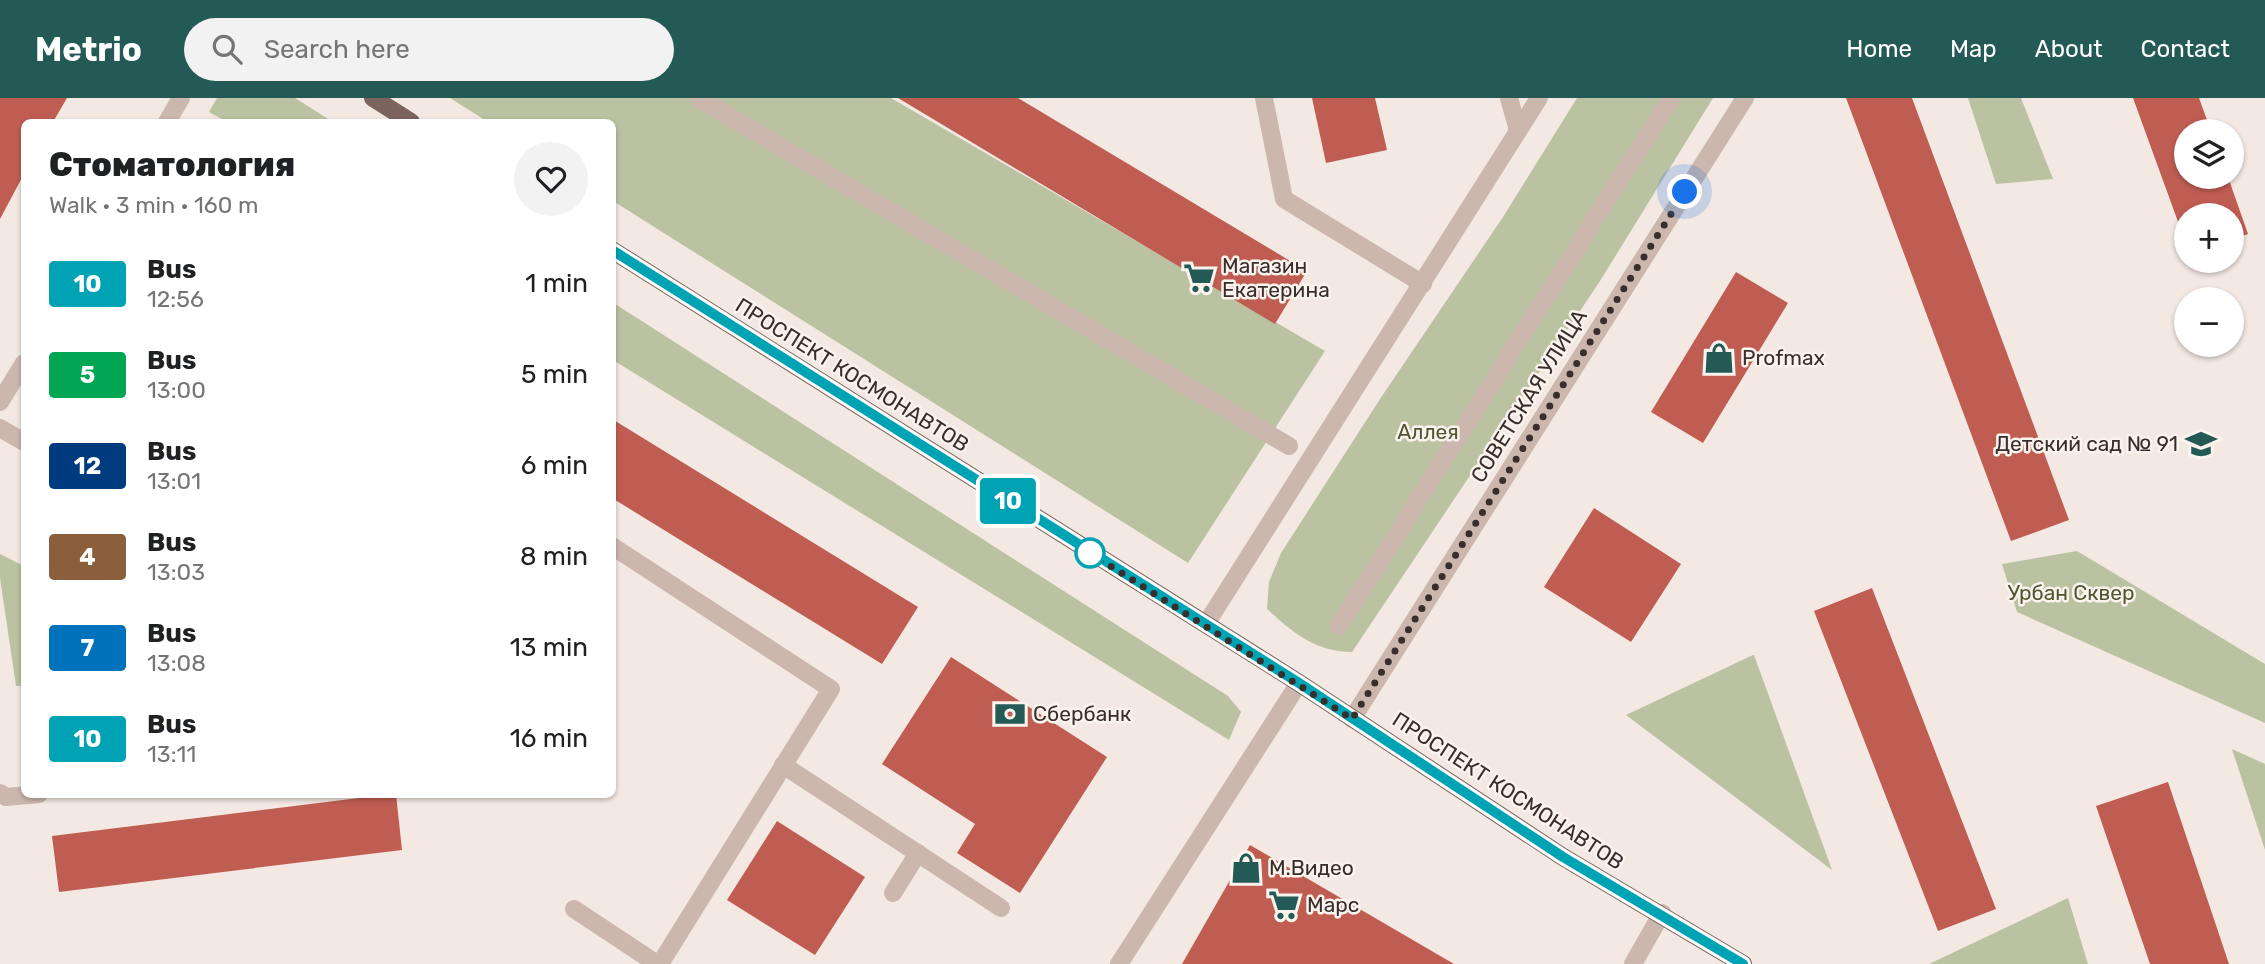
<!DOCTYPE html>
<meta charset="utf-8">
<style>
body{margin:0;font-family:Rubik,sans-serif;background:#f2f2f2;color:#202124;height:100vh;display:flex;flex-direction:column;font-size:26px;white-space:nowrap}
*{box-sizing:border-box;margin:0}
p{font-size:23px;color:#757577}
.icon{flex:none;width:38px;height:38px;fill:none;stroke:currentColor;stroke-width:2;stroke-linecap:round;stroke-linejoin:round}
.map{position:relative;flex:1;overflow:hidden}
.drawer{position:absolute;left:21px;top:21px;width:595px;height:679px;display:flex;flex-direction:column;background:#fff;border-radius:10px;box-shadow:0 2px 5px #0004}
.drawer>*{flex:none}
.badge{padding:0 14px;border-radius:5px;font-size:24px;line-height:46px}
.controls{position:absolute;left:2174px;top:21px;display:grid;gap:14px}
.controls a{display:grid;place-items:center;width:70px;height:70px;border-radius:50%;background:#fff;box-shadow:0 2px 5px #0004;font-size:35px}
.you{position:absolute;width:35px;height:35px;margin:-18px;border:5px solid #fff;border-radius:50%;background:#1a73e8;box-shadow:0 0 0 10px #1a73e833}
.map>.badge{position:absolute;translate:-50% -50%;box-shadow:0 0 0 4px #fff}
.round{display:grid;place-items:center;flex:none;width:74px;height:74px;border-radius:37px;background:#f2f2f2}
.overview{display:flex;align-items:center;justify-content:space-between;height:119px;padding:0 28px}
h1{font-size:33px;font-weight:800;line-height:52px}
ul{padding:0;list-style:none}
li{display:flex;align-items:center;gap:21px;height:91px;padding:0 28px}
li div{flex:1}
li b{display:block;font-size:26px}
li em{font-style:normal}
li .badge{min-width:77px;font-weight:700;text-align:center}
header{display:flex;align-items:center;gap:42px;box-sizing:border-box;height:98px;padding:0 35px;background:#235a55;color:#fff}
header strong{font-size:33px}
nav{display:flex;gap:38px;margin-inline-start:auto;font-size:24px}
.search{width:490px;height:63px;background:#f2f2f2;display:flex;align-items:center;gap:18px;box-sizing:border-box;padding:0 24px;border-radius:38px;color:#757577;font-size:26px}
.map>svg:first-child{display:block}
</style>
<header>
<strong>Metrio</strong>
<div class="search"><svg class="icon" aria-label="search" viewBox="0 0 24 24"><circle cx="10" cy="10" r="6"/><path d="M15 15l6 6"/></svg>Search here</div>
<nav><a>Home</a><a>Map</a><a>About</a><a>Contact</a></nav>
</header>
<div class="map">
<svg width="2265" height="866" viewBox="0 0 2265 866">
<rect width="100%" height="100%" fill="#f3e8e2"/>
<g fill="#bbc2a2">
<path d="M217,0H295L333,24H227L209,14Z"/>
<path d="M450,0H891L1325,253L1188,465L613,103L612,24H488Z"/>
<path d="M1577,0H1713L1600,183L1352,554C1314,553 1295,536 1267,511L1269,484L1281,455L1380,301L1503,119Z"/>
<path d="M1968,0H2021L2053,81L1996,86Z"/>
<path d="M612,204L1228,598L1241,614L1229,642L613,262Z"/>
<path d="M2077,453L2265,566V625L2017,514L2002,466Z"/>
<path d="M0,456L24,468V588H16L0,480Z"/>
<path d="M1753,557H1754L1832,772L1626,617Z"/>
<path d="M2232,651L2265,666V752Z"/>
<path d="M2068,800L2088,866H1929Z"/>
</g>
<g fill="#c05d52">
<path d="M0,0H67L53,24H24V76L0,121Z"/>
<path d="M898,0H1018L1307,173L1275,226Z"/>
<path d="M1312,0H1375L1387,52L1326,65Z"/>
<path d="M1846,0H1912L2069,422L2011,443Z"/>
<path d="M2133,0H2199L2211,33H2186V79H2228L2248,136L2231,142V117H2186L2185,143Z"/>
<path d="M1736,174L1788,205L1703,345L1651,314Z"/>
<path d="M612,321L918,509L882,566L612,400Z"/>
<path d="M1594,410L1681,466L1631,544L1544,489Z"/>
<path d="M1872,490L1996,811L1938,833L1814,513Z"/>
<path d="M951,559L1107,659L1020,795L957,755L975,726L882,666Z"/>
<path d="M2168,684L2229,866H2150L2096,708Z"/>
<path d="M391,696H396L402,752L59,794L52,738Z"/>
<path d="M777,723L865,779L815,857L727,802Z"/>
<path d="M1250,747L1454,866H1182Z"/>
</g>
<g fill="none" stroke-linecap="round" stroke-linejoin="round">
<g stroke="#cbb7ae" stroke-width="18">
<path d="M698,0L1289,348"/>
<path d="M1264,0L1284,101L1423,186"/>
<path d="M1509,0L1518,32"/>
<path d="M167,24L181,0"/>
<path d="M0,304L24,265"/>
<path d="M0,330L24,344"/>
<path d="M612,448L831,591L660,866"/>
<path d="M1206,526L1539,0"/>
<path d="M1339,528L1671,0"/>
<path d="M1352,621L1745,0"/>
<path d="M783,667L1001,810"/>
<path d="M0,695L6,699L39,696"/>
<path d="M893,795L918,755"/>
<path d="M574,811L657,866"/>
<path d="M1119,866L1299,585"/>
<path d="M1633,866L1662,815"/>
</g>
<g stroke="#7b635e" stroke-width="18">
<path d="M373,0L411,24"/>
<path d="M612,152L1299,585L1563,759L1743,866"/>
</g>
</g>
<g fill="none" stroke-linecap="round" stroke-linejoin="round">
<defs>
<path id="line" d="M612,152L1299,585L1563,759L1743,866"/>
</defs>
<use href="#line" stroke="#fff" stroke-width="16"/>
<use href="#line" stroke="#00a3b4" stroke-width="10"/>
<path stroke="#3a2e2c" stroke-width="7" stroke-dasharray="0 12.6" d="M1090,455L1352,621L1685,94"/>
</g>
<defs>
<symbol id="supermarket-bare" viewBox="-9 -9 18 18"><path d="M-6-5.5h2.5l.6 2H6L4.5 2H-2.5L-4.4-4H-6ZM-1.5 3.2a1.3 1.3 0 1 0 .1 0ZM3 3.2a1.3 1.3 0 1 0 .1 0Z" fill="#235a55" stroke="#faf3ee" stroke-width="2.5" paint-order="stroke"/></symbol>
<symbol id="shop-bare" viewBox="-9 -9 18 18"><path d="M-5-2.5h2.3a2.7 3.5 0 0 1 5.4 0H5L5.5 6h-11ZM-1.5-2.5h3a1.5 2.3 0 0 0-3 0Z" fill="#235a55" stroke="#faf3ee" stroke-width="2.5" paint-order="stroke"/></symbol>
<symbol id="school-bare" viewBox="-9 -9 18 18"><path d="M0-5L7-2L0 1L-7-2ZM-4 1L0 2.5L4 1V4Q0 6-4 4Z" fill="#235a55" stroke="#faf3ee" stroke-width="2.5" paint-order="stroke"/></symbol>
<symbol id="bank-bare" viewBox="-9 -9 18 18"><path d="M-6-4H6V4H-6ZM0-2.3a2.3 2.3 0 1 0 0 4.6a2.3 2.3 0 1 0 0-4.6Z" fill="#235a55" stroke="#faf3ee" stroke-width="2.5" paint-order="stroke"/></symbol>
</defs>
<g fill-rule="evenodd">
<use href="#supermarket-bare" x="1177" y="158" width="44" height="44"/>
<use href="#shop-bare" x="1697" y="238" width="44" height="44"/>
<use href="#school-bare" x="2179" y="324" width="44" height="44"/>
<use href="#bank-bare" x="988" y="594" width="44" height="44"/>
<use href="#shop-bare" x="1224" y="748" width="44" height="44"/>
<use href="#supermarket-bare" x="1262" y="785" width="44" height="44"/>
</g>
<circle fill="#fff" stroke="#00a3b4" stroke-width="3.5" cx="1090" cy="455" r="14"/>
<g text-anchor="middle" stroke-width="5" stroke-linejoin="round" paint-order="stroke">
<g font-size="21" fill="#3a2e2c" stroke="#faf3ee" text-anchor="start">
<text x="1222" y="175">Магазин<tspan x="1222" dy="24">Екатерина</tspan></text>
<text x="1742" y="267">Profmax</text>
<text x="2178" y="353" text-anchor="end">Детский сад № 91</text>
<text x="1033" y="623">Сбербанк</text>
<text x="1269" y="777">М.Видео</text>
<text x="1307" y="814">Марс</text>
</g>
<g font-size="21" fill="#3a2e2c" stroke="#faf3ee">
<text transform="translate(852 277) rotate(32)" y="7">ПРОСПЕКТ КОСМОНАВТОВ</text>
<text transform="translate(1529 298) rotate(-58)" y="7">СОВЕТСКАЯ УЛИЦА</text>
<text transform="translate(1508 693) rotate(33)" y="7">ПРОСПЕКТ КОСМОНАВТОВ</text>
</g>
<g font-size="21" fill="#4e5731" stroke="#faf3ee">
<text x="1428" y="341">Аллея</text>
<text x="2071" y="502">Урбан Сквер</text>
</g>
</g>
</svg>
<div class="controls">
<a><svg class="icon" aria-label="layers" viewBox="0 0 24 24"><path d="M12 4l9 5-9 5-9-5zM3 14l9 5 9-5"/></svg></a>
<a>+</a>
<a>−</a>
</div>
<div class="you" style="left:1685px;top:94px"></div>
<b class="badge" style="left:1008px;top:403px;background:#00a3b4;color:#fff">10</b>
<section class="drawer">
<div class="overview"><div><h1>Стоматология</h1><p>Walk · 3 min · 160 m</p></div><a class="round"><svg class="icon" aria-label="heart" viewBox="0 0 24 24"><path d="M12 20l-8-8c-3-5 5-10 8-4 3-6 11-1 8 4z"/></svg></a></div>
<ul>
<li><span class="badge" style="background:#00a3b4;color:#fff">10</span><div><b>Bus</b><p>12:56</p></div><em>1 min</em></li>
<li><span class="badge" style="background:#00a651;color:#fff">5</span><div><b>Bus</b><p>13:00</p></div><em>5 min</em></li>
<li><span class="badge" style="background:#003b80;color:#fff">12</span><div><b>Bus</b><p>13:01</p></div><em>6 min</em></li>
<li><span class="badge" style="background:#8b5e3c;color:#fff">4</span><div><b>Bus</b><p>13:03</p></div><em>8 min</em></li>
<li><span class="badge" style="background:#0072bc;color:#fff">7</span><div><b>Bus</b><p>13:08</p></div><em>13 min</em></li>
<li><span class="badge" style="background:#00a3b4;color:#fff">10</span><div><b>Bus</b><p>13:11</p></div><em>16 min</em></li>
</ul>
</section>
</div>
